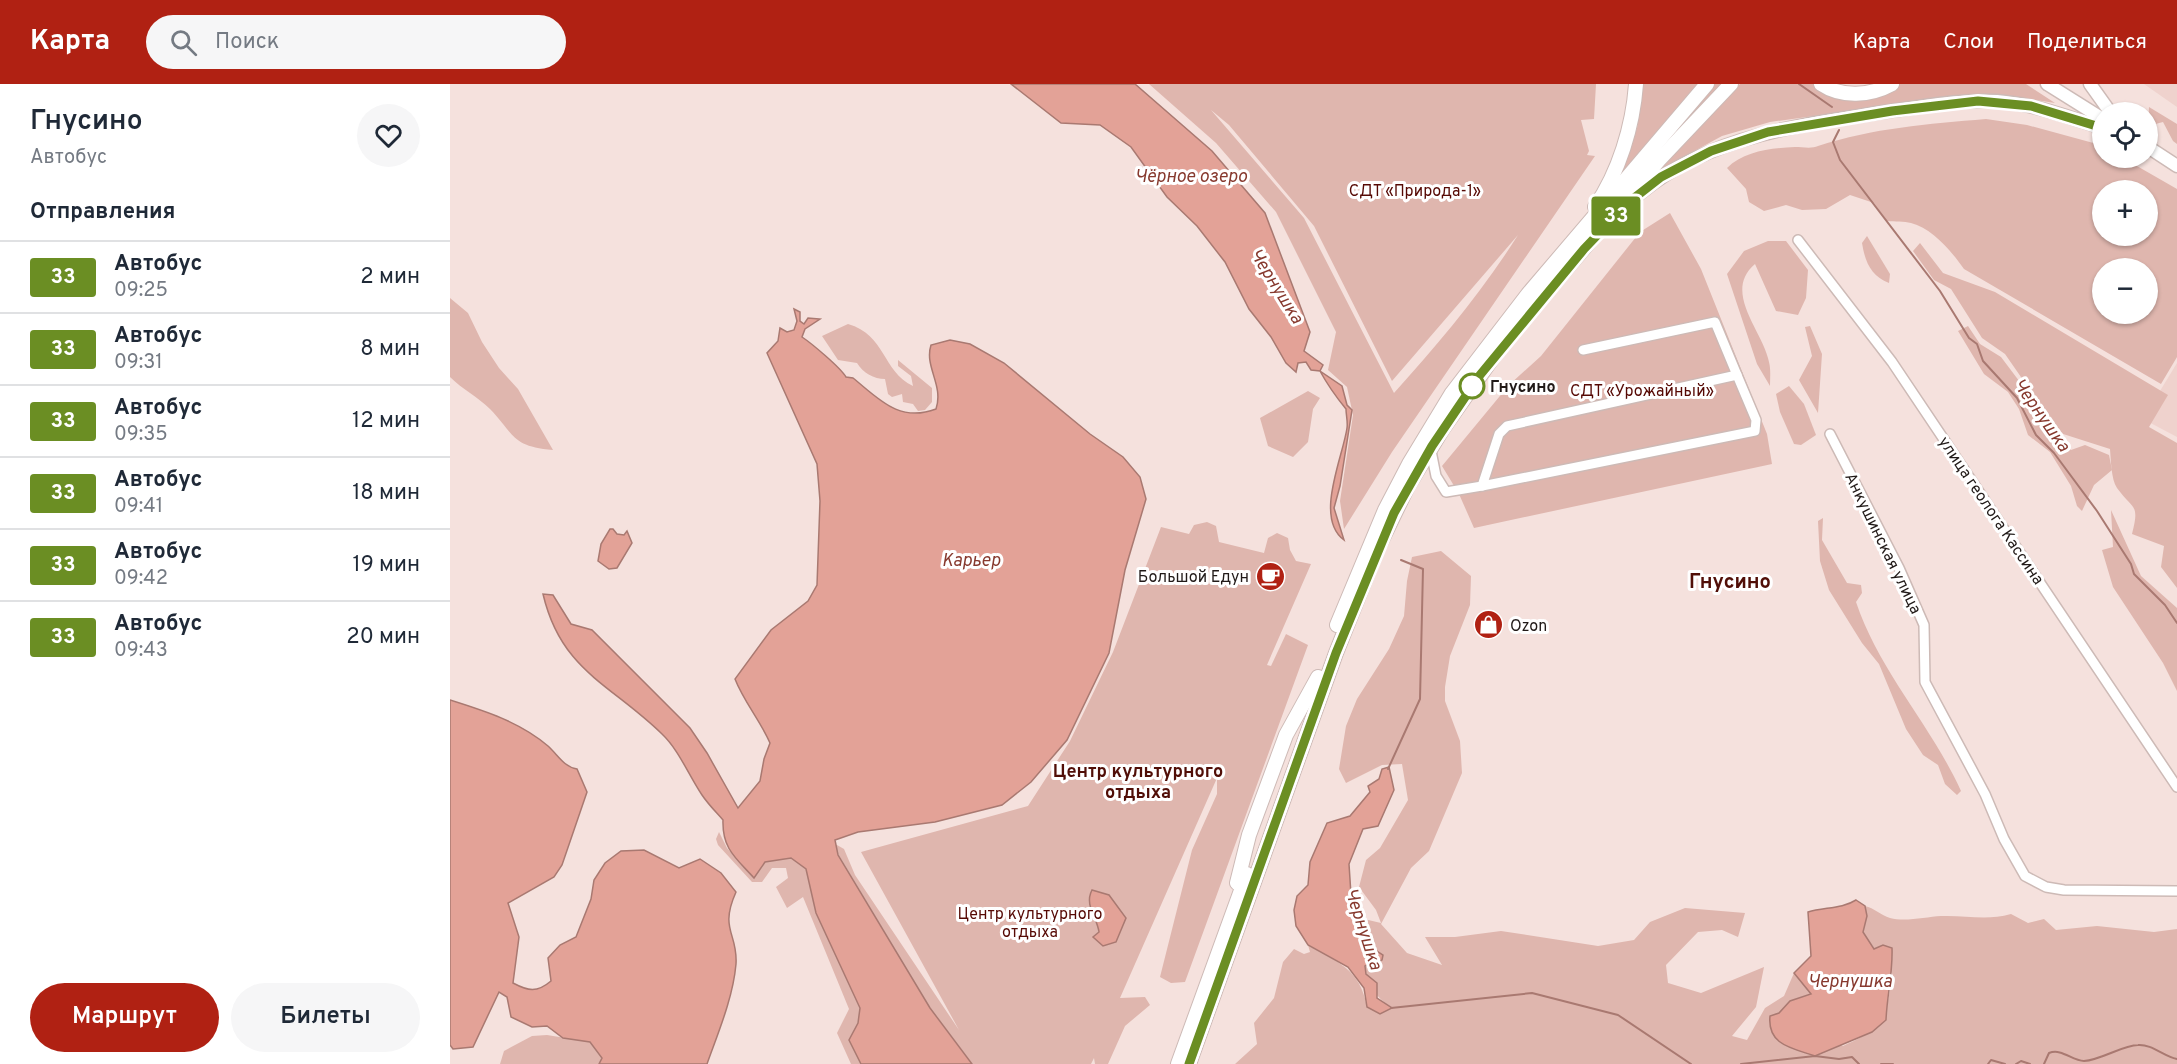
<!DOCTYPE html>
<html lang="ru">
<meta charset="utf-8">
<style>
body{margin:0;font-family:Overpass,sans-serif;background:#f6f6f7;color:#1f2937;height:100vh;display:flex;flex-direction:column;font-size:22px;white-space:nowrap}
*{box-sizing:border-box;margin:0}
p{font-size:20px;color:#747a83}
.icon{flex:none;width:33px;height:33px;fill:none;stroke:currentColor;stroke-width:2;stroke-linecap:round;stroke-linejoin:round}
.map{position:relative;flex:1;overflow:hidden}
.side{display:flex;flex-direction:column;background:#fff;width:450px}
.side>*{flex:none}
.badge{padding:0 12px;border-radius:4px;font-size:21px;line-height:39px}
.fabs{position:absolute;left:1642px;top:18px;display:grid;gap:12px}
.fabs a{display:grid;place-items:center;width:66px;height:66px;border-radius:50%;background:#fff;box-shadow:0 2px 4px #0004;font-size:30px}
.map>.badge{position:absolute;translate:-50% -50%;box-shadow:0 0 0 3px #fff}
h2{padding:0 30px;font-size:22px;line-height:54px}
.round{display:grid;place-items:center;flex:none;width:63px;height:63px;border-radius:32px;background:#f6f6f7}
.overview{display:flex;align-items:center;justify-content:space-between;height:102px;padding:0 30px}
h1{font-size:28px;font-weight:600;line-height:45px}
.action{display:flex;gap:12px;margin-top:auto;padding:12px 30px}
.action a{flex:1;height:69px;border-radius:36px;background:#b02113;color:#fff;font-size:24px;font-weight:600;line-height:69px;text-align:center}
.action a+a{background:#f6f6f7;color:#1f2937}
ul{padding:0;list-style:none}
li{display:flex;align-items:center;gap:18px;height:72px;padding:0 30px;border-top:2px solid #e0e1e3}
li div{flex:1}
li b{display:block;font-size:22px}
li em{font-style:normal}
li .badge{min-width:66px;font-weight:700;text-align:center}
header{display:flex;align-items:center;gap:36px;box-sizing:border-box;height:84px;padding:0 30px;background:#b02113;color:#fff}
header strong{font-size:28px}
nav{display:flex;gap:33px;margin-inline-start:auto;font-size:21px}
.search{width:420px;height:54px;background:#f6f6f7;display:flex;align-items:center;gap:15px;box-sizing:border-box;padding:0 21px;border-radius:33px;color:#747a83;font-size:22px}
main{display:flex;flex:1;min-height:0}
.map>svg:first-child{display:block}
</style>
<header>
<strong>Карта</strong>
<div class="search"><svg class="icon" aria-label="search" viewBox="0 0 24 24"><circle cx="10" cy="10" r="6"/><path d="M15 15l6 6"/></svg>Поиск</div>
<nav><a>Карта</a><a>Слои</a><a>Поделиться</a></nav>
</header>
<main>
<section class="side">
<div class="overview"><div><h1>Гнусино</h1><p>Автобус</p></div><a class="round"><svg class="icon" aria-label="heart" viewBox="0 0 24 24"><path d="M12 20l-8-8c-3-5 5-10 8-4 3-6 11-1 8 4z"/></svg></a></div>
<h2>Отправления</h2>
<ul>
<li><span class="badge" style="background:#6b8e23;color:#fff">33</span><div><b>Автобус</b><p>09:25</p></div><em>2 мин</em></li>
<li><span class="badge" style="background:#6b8e23;color:#fff">33</span><div><b>Автобус</b><p>09:31</p></div><em>8 мин</em></li>
<li><span class="badge" style="background:#6b8e23;color:#fff">33</span><div><b>Автобус</b><p>09:35</p></div><em>12 мин</em></li>
<li><span class="badge" style="background:#6b8e23;color:#fff">33</span><div><b>Автобус</b><p>09:41</p></div><em>18 мин</em></li>
<li><span class="badge" style="background:#6b8e23;color:#fff">33</span><div><b>Автобус</b><p>09:42</p></div><em>19 мин</em></li>
<li><span class="badge" style="background:#6b8e23;color:#fff">33</span><div><b>Автобус</b><p>09:43</p></div><em>20 мин</em></li>
</ul>
<div class="action"><a>Маршрут</a><a>Билеты</a></div>
</section>
<div class="map">
<svg width="1727" height="980" viewBox="0 0 1727 980">
<rect width="100%" height="100%" fill="#f5e1dd"/>
<g fill="#efd2cd">
<path d="M1694,0H1727V23Z"/>
<path d="M1727,279V353L1693,335Z"/>
</g>
<g fill="#dfb6ae" fill-rule="evenodd">
<path d="M699,0H1146L1144,35L1131,36L1139,67L1137,71L1145,72L942,368L894,445L890,417L903,331L897,303L878,286L886,248L826,128L766,59ZM761,26L779,41L864,142L942,297L1068,151C1032,208 989,259 944,309L854,134Z"/>
<path d="M1193,0H1250L1167,98L1187,44Z"/>
<path d="M1263,0H1274L1234,39Z"/>
<path d="M1290,0H1363L1375,7L1448,0H1576L1605,19L1547,10L1509,12L1320,38L1272,52L1202,90Z"/>
<path d="M1699,23L1727,40V60L1723,57L1713,38L1698,42Z"/>
<path d="M1536,35L1577,41L1647,60L1653,63V74H1673L1727,105V273L1711,300L1514,185C1502,168 1482,144 1461,139C1454,137 1445,138 1437,137L1424,119L1400,111L1376,125L1352,126L1336,121L1314,127L1299,118L1296,105L1277,84C1294,67 1321,64 1345,63C1352,63 1362,65 1368,62C1423,44 1478,40 1536,35ZM1653,106H1698V152H1653ZM1653,184H1698V230H1653Z"/>
<path d="M1220,129L1251,185L1317,350L1322,380L1024,444L1009,410L992,382L1059,301L1091,272L1190,148Z"/>
<path d="M1417,152L1440,190L1439,199C1421,192 1415,178 1412,159Z"/>
<path d="M1318,157H1336L1358,186L1356,214L1348,231L1326,227L1305,180C1272,208 1313,247 1319,278C1321,286 1320,294 1320,302L1307,280L1277,190L1294,167Z"/>
<path d="M1470,159L1493,189L1545,208L1718,311L1699,343L1727,359V504L1711,483L1714,462L1682,450C1690,419 1683,426 1667,404C1661,395 1661,376 1660,365L1610,349L1555,270L1532,254L1501,205L1484,196L1463,167Z"/>
<path d="M0,214L18,229L32,258L49,284L68,305L103,366C61,362 65,351 40,325C28,313 12,305 0,293Z"/>
<path d="M398,240C436,251 432,287 463,302L461,292L448,282V276L482,304V318L475,326L468,327L463,320L453,318L452,310L442,313L438,310L435,295C424,295 413,289 407,279L388,276L372,252Z"/>
<path d="M1360,242L1372,270L1368,329L1349,296L1362,272L1355,243Z"/>
<path d="M1518,242L1530,260L1551,273L1588,322L1604,348L1621,366L1635,361L1659,371L1662,386L1644,401L1632,427L1627,422L1621,402L1600,368L1578,351L1569,325L1558,308L1534,290L1508,247Z"/>
<path d="M1339,302L1354,320L1366,351L1351,361L1344,360L1330,328L1326,310Z"/>
<path d="M858,307L870,314L863,325L858,358L843,373L818,362L810,334Z"/>
<path d="M1661,426L1691,492L1727,524V607L1713,579L1663,503L1652,466L1663,463Z"/>
<path d="M1373,434L1372,456L1397,499L1411,501L1412,509L1406,518C1429,587 1481,641 1511,707L1507,711L1495,700L1488,681L1473,671L1456,645L1429,580L1412,559L1379,506L1370,477L1368,437Z"/>
<path d="M757,438L766,442L769,458L814,469L818,454L827,449L838,454L840,466L846,477L861,480L817,581L821,582L836,550L858,561L735,898L721,899L710,893L742,766L767,710V694L670,914L695,913L700,921L675,942L658,980H645L644,974L641,980H522L480,924L384,763L387,761L394,765L405,791L509,946L411,768L578,722L620,657L663,568L711,443L739,450L744,441Z"/>
<path d="M991,467L1021,492L1020,521L1000,572L995,603V617L1010,657L1012,689L979,767L961,784L931,840L957,869L992,881L975,853H1005L1051,847L1148,862L1184,856L1200,838L1235,824L1295,829L1288,853L1272,846L1248,848L1216,881L1218,899L1251,909L1314,883L1306,923L1282,952L1297,956L1315,924L1334,912L1344,889L1361,910L1340,917L1329,929L1321,932L1393,962C1443,939 1432,940 1443,891L1413,848L1417,832L1415,822C1424,824 1431,831 1440,834C1455,838 1476,833 1491,832C1516,831 1536,837 1561,830L1578,839L1594,835L1606,846L1647,842L1704,848L1727,845V980H785L807,960L804,939L824,914L833,878L844,865L854,870L860,868L858,861C889,879 910,885 917,923H941C926,914 917,900 915,881L932,876L922,864L921,855L913,847L914,835L931,839L926,826L909,803L916,776L930,764L958,716L952,680L932,681L896,699L889,685L896,642L907,615L939,565L954,532L957,497L962,473Z"/>
<path d="M269,748L277,764L304,794L315,778L341,774L356,785L366,829L410,924L408,939L399,956L411,980H401L387,949L399,925L353,813L337,824L326,803L338,794L336,784H322L312,798H302L268,761L266,755Z"/>
<path d="M97,951L140,958L152,974L149,980H50L54,967L82,952Z"/>
</g>
<g fill="#e3a297" stroke="#a97971" stroke-width="1.5">
<path d="M561,0H685L762,67L815,129L860,248L854,267L873,281L870,287L892,302L897,321L902,326L890,402L884,424L894,456C864,434 893,373 897,344C898,338 896,331 896,325C887,314 877,300 870,287L861,286L856,278L848,279L846,288L836,279L821,253L799,225L775,178L747,142L717,113L681,63L650,41L611,39Z"/>
<path d="M344,225L350,228V237L354,240L358,234L370,235L355,245L352,253C361,259 390,283 396,293L403,294C429,315 449,339 486,325C494,301 474,283 481,261L500,256L520,260L554,279L640,350L673,373L690,393L696,415L675,486L659,569L617,656L581,698L552,721L485,738L408,748L385,756L388,771L480,924L522,980H411L399,956L408,939L410,924L366,829L356,785L341,774L315,778L304,794C286,774 272,765 273,736C266,728 258,720 252,711C239,692 229,666 212,650C161,600 111,587 93,510L103,511L121,540L142,546L240,644L257,669L288,724L310,697L314,675L320,659C310,636 294,618 285,595L321,546L358,517L367,501L370,417L367,380L317,269L328,257L330,244L337,248L344,246L347,237Z"/>
<path d="M160,445H163L167,450L174,451L177,447L182,459L167,484L159,485L148,477L151,460Z"/>
<path d="M0,616C35,627 70,638 98,662C108,671 114,683 127,685L137,708L112,781L104,793L58,819L69,853L63,899C78,907 87,909 101,897L98,874L110,861L126,853L141,815L144,796L155,779L171,767L194,766L229,784L250,775L271,789L286,808C269,846 288,849 286,880C283,914 268,949 257,980H149L152,974L140,958L113,954L97,942L82,943L61,933L57,913L49,908L23,963L3,965L0,961Z"/>
<path d="M939,683L944,706L928,742L913,745L899,780L902,826L914,835L913,847L921,855L922,864L933,871L932,876L915,882L916,890L927,899V914L942,924L930,930L917,923L914,904L898,883L858,861L846,842L844,826L847,812L858,801L860,778L877,739L900,732L920,708L918,702L929,695L932,685Z"/>
<path d="M642,806L659,811L676,834L666,858L653,862L643,853L649,848C647,833 634,821 642,806Z"/>
<path d="M1406,816L1415,822L1417,832L1413,848L1424,865L1433,861L1442,864C1443,889 1437,911 1436,936L1422,948L1365,972C1342,964 1317,961 1320,932L1329,929L1340,917L1361,910L1344,889L1361,872L1358,828C1374,823 1392,825 1406,816Z"/>
</g>
<g fill="none" stroke-linecap="round" stroke-linejoin="round">
<g stroke="#a97971" stroke-width="2">
<path d="M1349,0L1382,23"/>
<path d="M1389,46L1383,58L1390,76L1490,207L1519,254L1527,260L1533,277L1567,314L1586,351L1604,369L1647,427L1681,480L1684,490L1715,521L1727,539"/>
<path d="M938,685L970,615L973,485L951,476"/>
<path d="M941,924L1082,909L1168,931L1241,980"/>
<path d="M1291,980L1365,972L1389,975L1402,973L1409,980"/>
<path d="M1431,980H1443"/>
<path d="M1538,980L1541,976L1555,980"/>
<path d="M1566,980L1571,977L1580,980"/>
<path d="M1594,980L1599,969C1612,964 1622,977 1634,977C1651,976 1673,961 1688,961C1702,960 1713,972 1727,975"/>
</g>
<defs>
<g id="minor">
<path d="M1348,156L1442,278L1727,703"/>
<path d="M1380,350L1449,484L1474,541L1475,598L1535,710L1554,755L1575,792L1596,803L1614,806L1727,807"/>
<path d="M981,367L986,392L996,408L1032,402L1049,350L1057,342L1287,291L1265,238L1133,266"/>
<path d="M1032,402L1305,347L1306,336L1287,291"/>
</g>
<g id="major">
<path d="M1597,0L1653,35"/>
<path d="M1640,0L1660,28"/>
<path d="M1698,63L1727,82"/>
<path d="M1179,119C1248,54 1343,42 1433,28C1470,23 1509,15 1547,17C1584,20 1618,33 1653,44"/>
</g>
<g id="highway">
<path d="M1371,0C1392,14 1420,12 1442,0"/>
<path d="M1145,123C1169,88 1183,42 1186,0"/>
<path d="M887,541L935,426L959,380L1002,309L1078,210L1257,0"/>
<path d="M787,799L799,751L836,651L868,593"/>
<path d="M728,980L797,790"/>
<path d="M739,980L886,569L927,466L958,402L992,346L1054,258L1209,76L1281,0"/>
</g>
</defs>
<use href="#minor" stroke="#cdbab6" stroke-width="12"/>
<use href="#major" stroke="#cdbab6" stroke-width="15"/>
<use href="#highway" stroke="#cdbab6" stroke-width="16"/>
<use href="#minor" stroke="#fff" stroke-width="9"/>
<use href="#major" stroke="#fff" stroke-width="12"/>
<use href="#highway" stroke="#fff" stroke-width="14"/>
</g>
<g fill="none" stroke-linecap="round" stroke-linejoin="round">
<defs>
<path id="line" d="M739,980L886,569L944,429L982,362L1030,291L1134,165L1179,118L1211,93L1261,67L1318,48L1442,27L1528,17L1581,22L1653,44"/>
</defs>
<use href="#line" stroke="#fff" stroke-width="14"/>
<use href="#line" stroke="#6b8e23" stroke-width="9"/>
</g>
<defs>
<symbol id="cafe-disc" viewBox="-11 -11 22 22"><circle r="9.5" fill="#b02113" stroke="#fff"/><path d="M-5.5-4.5H6V0H3Q3 3.5 0 3.5H-2.5Q-5.5 3.5-5.5 0ZM3-3.2v2h1.7v-2ZM-6 4.5H4V6H-6Z" fill="#fff"/></symbol>
<symbol id="shop-disc" viewBox="-11 -11 22 22"><circle r="9.5" fill="#b02113" stroke="#fff"/><path d="M-5-2.5h2.3a2.7 3.5 0 0 1 5.4 0H5L5.5 6h-11ZM-1.5-2.5h3a1.5 2.3 0 0 0-3 0Z" fill="#fff"/></symbol>
</defs>
<g fill-rule="evenodd">
<use href="#cafe-disc" x="804" y="476" width="33" height="33"/>
<use href="#shop-disc" x="1022" y="524" width="33" height="33"/>
</g>
<circle fill="#fff" stroke="#6b8e23" stroke-width="3" cx="1022" cy="302" r="12"/>
<g text-anchor="middle" stroke-width="6" stroke-linejoin="round" paint-order="stroke">
<g font-size="16" fill="#560904" stroke="#fff">
<text x="965" y="112">СДТ «Природа-1»</text>
<text x="1192" y="312">СДТ «Урожайный»</text>
<text x="580" y="835">Центр культурного<tspan x="580" dy="18">отдыха</tspan></text>
</g>
<g font-size="16" font-weight="bold" fill="#211a18" stroke="#fff" text-anchor="start">
<text x="1040" y="308">Гнусино</text>
</g>
<g font-size="16" fill="#211a18" stroke="#fff">
<text transform="translate(1542 426) rotate(56)" y="6">улица геолога Кассина</text>
<text transform="translate(1434 459) rotate(64)" y="6">Анкушинская улица</text>
</g>
<g font-size="16" fill="#211a18" stroke="#fff" text-anchor="end">
<text x="799" y="498">Большой Едун</text>
<text x="1060" y="547" text-anchor="start">Ozon</text>
</g>
<g font-size="18" font-style="italic" fill="#87392e" stroke="#fff">
<text x="741" y="98">Чёрное озеро</text>
<text transform="translate(827 202) rotate(58)" y="6">Чернушка</text>
<text transform="translate(1592 331) rotate(55)" y="6">Чернушка</text>
<text x="521" y="482">Карьер</text>
<text transform="translate(914 845) rotate(72)" y="6">Чернушка</text>
<text x="1400" y="903">Чернушка</text>
</g>
<g font-size="18" font-weight="bold" fill="#510e07" stroke="#fff">
<text x="688" y="693">Центр культурного<tspan x="688" dy="21">отдыха</tspan></text>
</g>
<g font-size="20" font-weight="bold" fill="#510e07" stroke="#fff">
<text x="1280" y="504">Гнусино</text>
</g>
</g>
</svg>
<div class="fabs">
<a><svg class="icon" aria-label="locate" viewBox="0 0 24 24"><circle cx="12" cy="12" r="6"/><path d="M12 2v4M12 18v4M2 12h4M18 12h4"/></svg></a>
<a>+</a>
<a>−</a>
</div>
<b class="badge" style="left:1166px;top:132px;background:#6b8e23;color:#fff">33</b>
</div>
</main>
